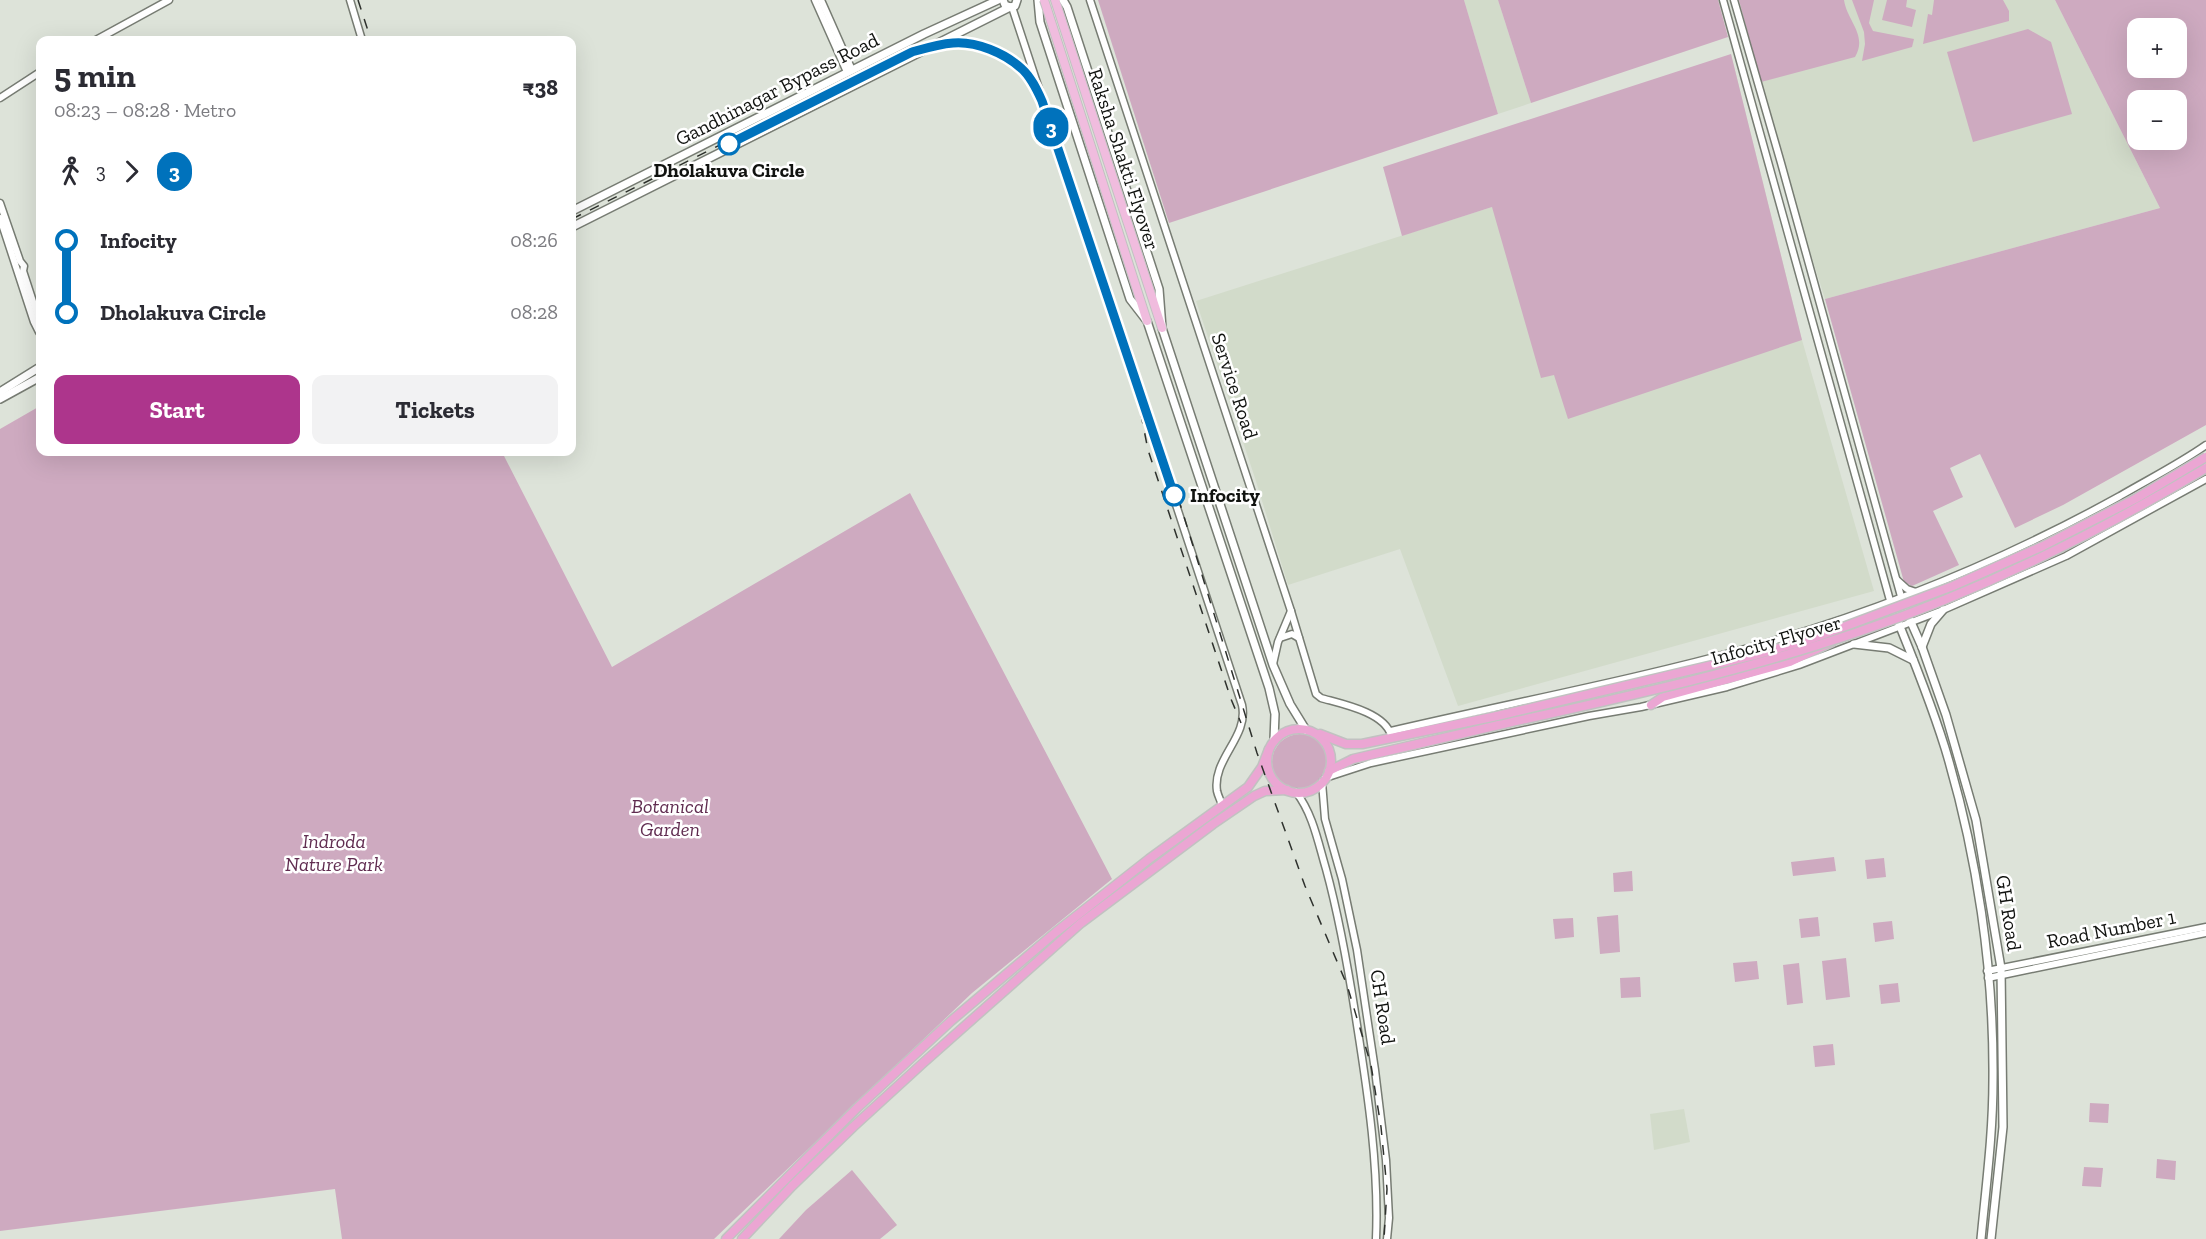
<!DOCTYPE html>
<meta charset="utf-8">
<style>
body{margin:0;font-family:"Zilla Slab",serif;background:#f2f2f3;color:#2b2b33;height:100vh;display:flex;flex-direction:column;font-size:22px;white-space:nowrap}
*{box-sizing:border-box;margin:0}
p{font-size:20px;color:#7c7c81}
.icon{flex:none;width:33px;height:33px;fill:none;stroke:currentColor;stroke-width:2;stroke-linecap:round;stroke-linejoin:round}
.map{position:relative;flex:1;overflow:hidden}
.drawer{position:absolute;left:36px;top:36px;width:540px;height:420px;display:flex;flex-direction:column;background:#fff;border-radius:12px;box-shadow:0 6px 24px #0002}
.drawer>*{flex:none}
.badge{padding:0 12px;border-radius:20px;font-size:21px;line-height:39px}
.fabs{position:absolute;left:2127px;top:18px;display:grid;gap:12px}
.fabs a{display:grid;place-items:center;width:60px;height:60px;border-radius:12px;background:#fff;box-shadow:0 6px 24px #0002;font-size:30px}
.map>.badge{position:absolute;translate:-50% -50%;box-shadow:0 0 0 3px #fff}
.legs{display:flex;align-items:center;gap:9px;height:66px;padding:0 18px;font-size:20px}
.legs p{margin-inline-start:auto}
.summary{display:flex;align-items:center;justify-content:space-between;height:102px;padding:0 18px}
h1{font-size:33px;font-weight:700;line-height:45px}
.button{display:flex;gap:12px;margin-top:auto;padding:12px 18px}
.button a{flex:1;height:69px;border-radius:12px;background:#ad358c;color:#fff;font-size:24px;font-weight:700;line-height:69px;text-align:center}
.button a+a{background:#f2f2f3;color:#2b2b33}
ul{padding:0 18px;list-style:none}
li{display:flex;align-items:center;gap:21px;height:72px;font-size:22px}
li i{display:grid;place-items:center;width:9px;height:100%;margin:0 8px;background:currentColor}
li i::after{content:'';width:15px;height:15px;margin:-8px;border:4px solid;border-radius:50%;background:#fff}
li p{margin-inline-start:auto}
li:first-child i{background:linear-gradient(#0000 50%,currentColor 0)}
li:last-child i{background:linear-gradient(currentColor 50%,#0000 0)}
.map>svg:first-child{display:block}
</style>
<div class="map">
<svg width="2206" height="1239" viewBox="0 0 2206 1239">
<rect width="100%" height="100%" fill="#dde3d9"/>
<g fill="#d2dbca">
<path d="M1464,0H1498L1531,103L1498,114Z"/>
<path d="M1739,0H2055L2160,208L1825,299L1792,195Z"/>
<path d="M1731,54L1802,340L1874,591L1458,706L1400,549L1288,585L1255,478L1196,301L1492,207Z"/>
<path d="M1684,1109L1690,1142L1654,1150L1650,1114Z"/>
</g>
<g fill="#ceaac0" fill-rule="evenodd">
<path d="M1098,0H1464L1498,114L1169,223Z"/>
<path d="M1498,0H1718L1728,37L1531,103Z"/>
<path d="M1739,0H1844C1847,21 1868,35 1855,57L1761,82Z"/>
<path d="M1852,0H1874L1869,23L1873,31L1914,39L1912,47L1862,61L1865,44L1864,32Z"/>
<path d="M1887,0H1907L1906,7L1916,10L1912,27L1882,20Z"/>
<path d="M1934,0H2003L2009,11V21L1923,44L1928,14L1932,15Z"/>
<path d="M2055,0H2206V425L2063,505L2015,528L1980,454L1950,468L1963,497L1933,511L1959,565L1912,586L1904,582L1825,299L2160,208ZM2138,28H2176V68H2138ZM2138,100H2176V140H2138Z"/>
<path d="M2028,29L2051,42L2072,114L1973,142L1947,52Z"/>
<path d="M1731,54L1802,340L1568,419L1554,375L1541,378L1492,207L1402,236L1383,167Z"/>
<path d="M40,406V452H502L612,667L910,493L1112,879L972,993L714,1239H342L335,1189L0,1231V429Z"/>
<circle cx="1300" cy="762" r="28"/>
<path d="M1834,857L1836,871L1793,876L1791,862Z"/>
<path d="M1884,858L1886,877L1867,879L1865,860Z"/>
<path d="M1632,871L1633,891L1614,892L1613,873Z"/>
<path d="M1618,915L1620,952L1600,954L1597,917Z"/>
<path d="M1818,917L1820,936L1801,938L1799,919Z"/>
<path d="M1573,918L1574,937L1555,939L1553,919Z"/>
<path d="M1892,921L1894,939L1875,942L1873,923Z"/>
<path d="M1846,958L1850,997L1826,1000L1822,961Z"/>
<path d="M1757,961L1759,979L1735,982L1733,963Z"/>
<path d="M1799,963L1803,1003L1787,1005L1783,965Z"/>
<path d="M1640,977L1641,997L1621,998L1620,978Z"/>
<path d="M1898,983L1900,1002L1881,1004L1879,985Z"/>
<path d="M1833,1044L1835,1065L1815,1067L1813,1046Z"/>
<path d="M2090,1103L2109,1104L2108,1123L2089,1122Z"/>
<path d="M2157,1159L2176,1161L2175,1180L2156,1178Z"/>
<path d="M2084,1167L2103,1168L2101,1187L2082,1186Z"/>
<path d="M852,1170L897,1225L880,1239H779L806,1210Z"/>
</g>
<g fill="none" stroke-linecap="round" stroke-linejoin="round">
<defs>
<g id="tertiary">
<path d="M350,0L362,40"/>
<path d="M815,0L847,72"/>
<path d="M821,0L852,70"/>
<path d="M1090,0L1291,611L1316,694L1321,698C1342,704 1384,712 1391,735"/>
<path d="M1723,0L1891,604"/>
<path d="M1734,0L1781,163L1902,600"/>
<path d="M1012,7L1242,705C1249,737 1212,759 1217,791C1218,796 1221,801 1222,805"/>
<path d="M96,40L169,0"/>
<path d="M0,98L40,72"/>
<path d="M0,203L20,261L24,266L23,271L40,323V332"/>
<path d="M0,218L34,322L39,332"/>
<path d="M1897,580L1907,589L1916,592"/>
<path d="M1280,638L1292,634L1299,638"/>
<path d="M1273,664L1278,642L1291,611"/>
<path d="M1391,731C1511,703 1633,680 1752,647C1880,611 2004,560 2120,496C2149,479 2179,464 2206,445"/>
<path d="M1325,778L1371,763L1589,716L1641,707L1727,687L1799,665L1943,610L2066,556L2206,479"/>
<path d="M1322,782L1325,819L1342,879L1357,950L1375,1070L1386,1160L1389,1218L1387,1239"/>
<path d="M1296,792C1313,814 1318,842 1326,869C1340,920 1349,973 1357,1025C1368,1095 1379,1168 1376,1239"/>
<path d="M1987,971L2206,927"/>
<path d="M1988,978L2206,933"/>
</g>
<g id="secondary">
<path d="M1003,0L1005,5L1010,7L1015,6L1017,0"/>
<path d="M1038,0L1040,22L1130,299L1147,321L1269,688L1275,714L1274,740"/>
<path d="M1063,0L1067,7L1159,289L1162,328L1273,665L1290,704L1306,730"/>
<path d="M572,211L924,34L998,0"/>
<path d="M572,227L1010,7"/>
<path d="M0,392L40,367"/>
<path d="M0,399L40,377"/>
<path d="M1903,604L1922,647L1946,715L1976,820L2001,968L2003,1127L1991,1239"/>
<path d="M1892,607C1911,653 1930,700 1945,748C1977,854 1994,969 1993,1080C1993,1134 1986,1186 1981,1239"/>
<path d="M1854,644L1889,648L1913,660"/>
<path d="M1922,647L1931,624L1943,610"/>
</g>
<g id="primary">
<path d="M1055,0L1162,328"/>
<path d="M1047,9L1147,321"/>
</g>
<g id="trunk">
<path d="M1651,705L1663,697L1790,662L1832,642"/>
<circle cx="1299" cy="761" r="32"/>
<path d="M1320,734L1346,744H1362L1497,716"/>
<path d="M1329,771L1353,759L1499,725"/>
<path d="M726,1239L857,1108L951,1021L1056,932L1149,859L1248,787L1262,767L1269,749"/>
<path d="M742,1239L792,1186L853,1127L923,1063L1081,923L1213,824L1254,796L1265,791L1287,790"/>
</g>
</defs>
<use href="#tertiary" stroke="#777c73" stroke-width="9"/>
<use href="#secondary" stroke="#777c73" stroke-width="10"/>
<use href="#primary" stroke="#c1c2c1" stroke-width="10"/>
<use href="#trunk" stroke="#c1c2c1" stroke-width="11"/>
<use href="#tertiary" stroke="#fff" stroke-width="6"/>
<use href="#secondary" stroke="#fff" stroke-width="7"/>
<use href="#primary" stroke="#f0bcde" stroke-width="8"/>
<use href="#trunk" stroke="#eba6d3" stroke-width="8"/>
<g stroke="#2e312d" stroke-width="1.5" stroke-dasharray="10 10" stroke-linecap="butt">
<path d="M358,0L371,40"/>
<path d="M572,219L912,49C927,44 942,39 958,39C984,38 1015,55 1031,75C1038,84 1042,94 1047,104L1177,494L1257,753L1305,886L1347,985L1371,1065L1381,1127L1387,1189L1384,1239"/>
<path d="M1137,394L1148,450L1231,699L1241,723"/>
</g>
<defs>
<path id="primary-bridge" d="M1044,0L1047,9"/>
<g id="trunk-bridge">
<path d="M1497,716L1759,654L1811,639L1854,623L1953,586L2043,546L2135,499L2206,457"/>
<path d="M1499,725C1620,698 1741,672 1858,632C1980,591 2096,534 2206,468"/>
</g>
</defs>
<use href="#primary-bridge" stroke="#c1c2c1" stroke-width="10" stroke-linecap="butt"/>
<use href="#trunk-bridge" stroke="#c1c2c1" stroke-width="11" stroke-linecap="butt"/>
<use href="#primary-bridge" stroke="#f0bcde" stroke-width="8"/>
<use href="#trunk-bridge" stroke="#eba6d3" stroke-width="8"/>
</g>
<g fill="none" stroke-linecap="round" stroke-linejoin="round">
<defs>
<path id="line-1" d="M729,144L912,52C926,48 939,44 953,43C976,41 1005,53 1022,69C1031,77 1037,90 1042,101L1174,495"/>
</defs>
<use href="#line-1" stroke="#fff" stroke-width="14"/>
<use href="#line-1" stroke="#0072bc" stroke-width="9"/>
</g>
<g fill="#fff" stroke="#0072bc" stroke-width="3">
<circle cx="729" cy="144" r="10"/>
<circle cx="1174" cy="495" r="10"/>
</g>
<g text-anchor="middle" stroke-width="5" stroke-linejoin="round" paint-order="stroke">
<g font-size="20" fill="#111310" stroke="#fff">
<text transform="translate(777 89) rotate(-27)" y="7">Gandhinagar Bypass Road</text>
<text transform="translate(1124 159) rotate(72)" y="7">Raksha Shakti Flyover</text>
<text transform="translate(1235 386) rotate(72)" y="7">Service Road</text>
<text transform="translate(1776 640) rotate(-16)" y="7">Infocity Flyover</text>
<text transform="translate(2009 913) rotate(81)" y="7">GH Road</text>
<text transform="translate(2111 929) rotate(-11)" y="7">Road Number 1</text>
<text transform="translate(1383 1007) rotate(81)" y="7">CH Road</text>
</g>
<g font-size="20" font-weight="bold" fill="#111310" stroke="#fff">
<text x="729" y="177">Dholakuva Circle</text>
<text x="1190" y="502" text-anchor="start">Infocity</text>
</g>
<g font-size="20" font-style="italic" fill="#602c50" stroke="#fff">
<text x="670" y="813">Botanical<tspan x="670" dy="23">Garden</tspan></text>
<text x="334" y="848">Indroda<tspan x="334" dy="23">Nature Park</tspan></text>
</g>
</g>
</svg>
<div class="fabs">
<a>+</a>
<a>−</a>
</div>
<b class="badge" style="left:1051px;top:127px;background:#0072bc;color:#fff">3</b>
<section class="drawer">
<div class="summary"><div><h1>5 min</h1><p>08:23 – 08:28 · Metro</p></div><b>₹38</b></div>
<div class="legs"><svg class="icon" aria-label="walk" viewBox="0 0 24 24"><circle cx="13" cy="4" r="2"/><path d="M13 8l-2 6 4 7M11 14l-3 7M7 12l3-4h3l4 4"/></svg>3<svg class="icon" aria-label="forward" viewBox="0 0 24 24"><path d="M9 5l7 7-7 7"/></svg><b class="badge" style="background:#0072bc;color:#fff">3</b></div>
<ul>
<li><i style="color:#0072bc"></i><b>Infocity</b><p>08:26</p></li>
<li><i style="color:#0072bc"></i><b>Dholakuva Circle</b><p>08:28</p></li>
</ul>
<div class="button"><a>Start</a><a>Tickets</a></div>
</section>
</div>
